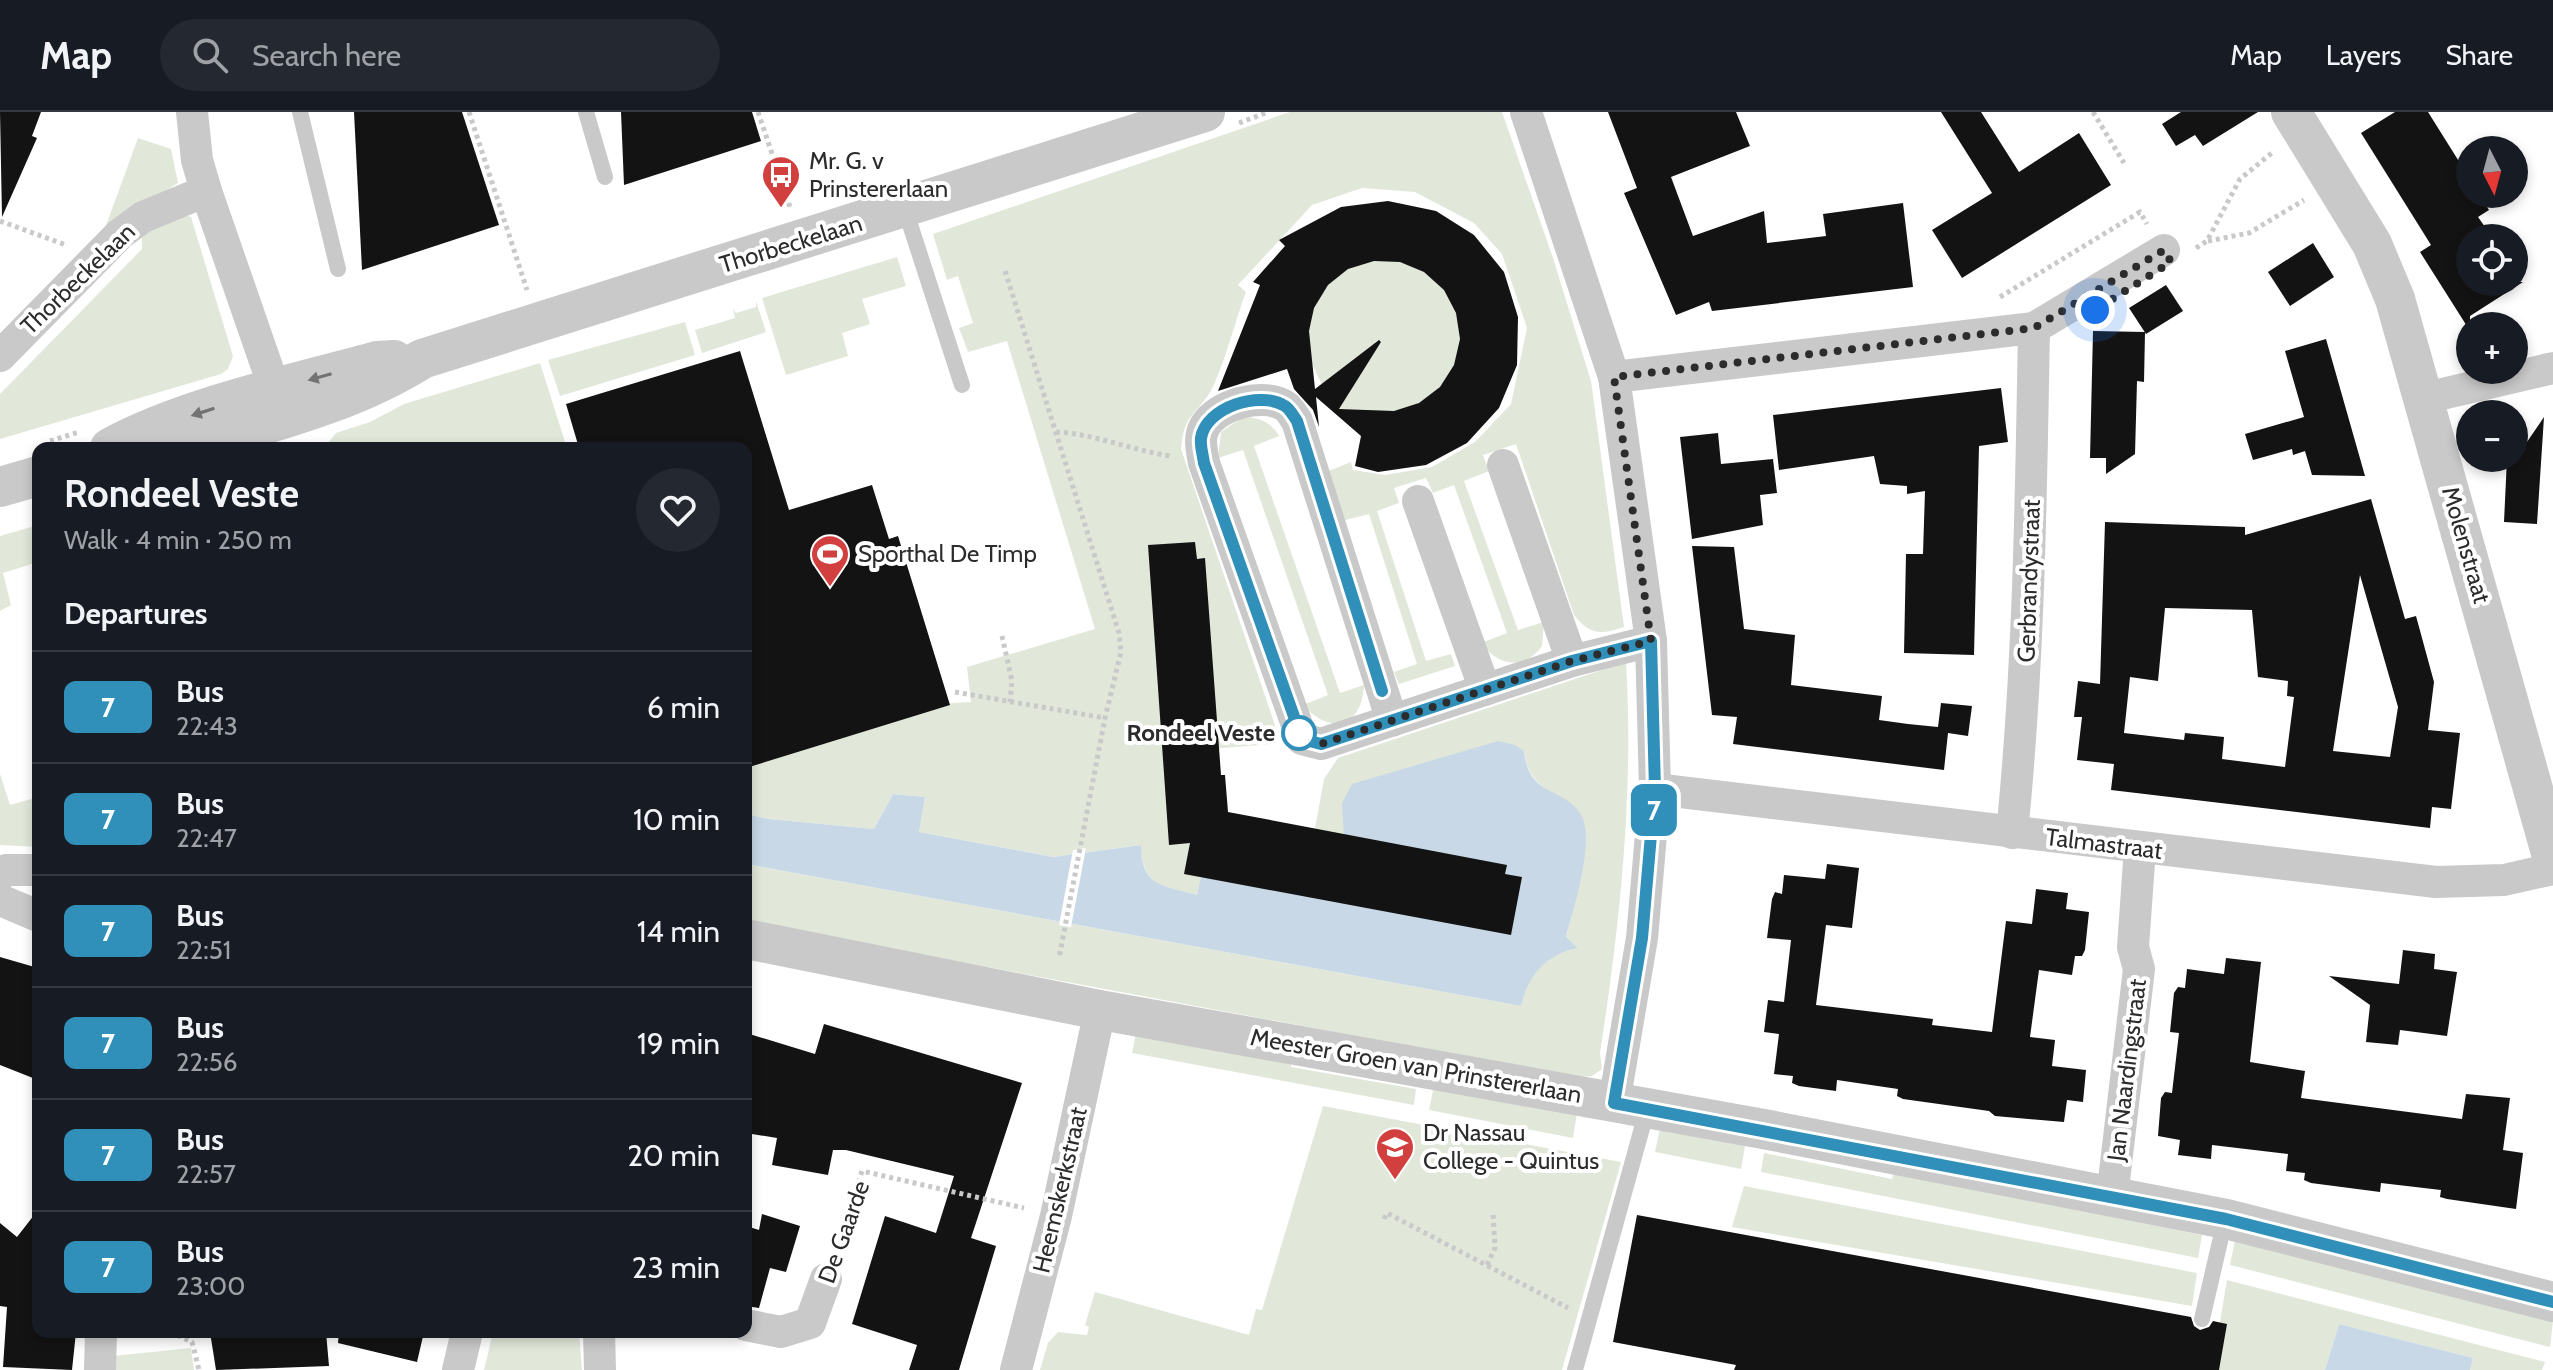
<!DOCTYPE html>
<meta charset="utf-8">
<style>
body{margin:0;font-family:Cabin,sans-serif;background:#242831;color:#f1f3f6;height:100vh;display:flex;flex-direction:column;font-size:30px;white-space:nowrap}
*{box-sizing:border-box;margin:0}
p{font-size:26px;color:#9ea1a6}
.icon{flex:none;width:44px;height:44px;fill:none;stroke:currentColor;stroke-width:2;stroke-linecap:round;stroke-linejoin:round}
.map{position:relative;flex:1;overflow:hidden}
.details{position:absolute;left:32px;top:330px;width:720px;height:896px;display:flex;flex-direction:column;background:#171b24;border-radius:16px;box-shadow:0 4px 12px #0003}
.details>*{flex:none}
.badge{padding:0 16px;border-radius:12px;font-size:28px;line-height:52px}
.needle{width:52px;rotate:174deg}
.fabs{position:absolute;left:2456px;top:24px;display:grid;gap:16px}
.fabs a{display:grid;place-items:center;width:72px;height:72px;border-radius:50%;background:#171b24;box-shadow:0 4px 12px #0003;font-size:40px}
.you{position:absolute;width:40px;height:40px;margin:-20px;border:6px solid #fff;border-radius:50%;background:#1a73e8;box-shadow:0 0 0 12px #1a73e833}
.map>.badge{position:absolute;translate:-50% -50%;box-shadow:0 0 0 4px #fff}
h2{padding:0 32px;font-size:30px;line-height:72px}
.round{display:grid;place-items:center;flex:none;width:84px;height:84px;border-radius:42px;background:#242831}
.overview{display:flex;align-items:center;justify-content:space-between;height:136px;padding:0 32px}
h1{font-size:38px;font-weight:700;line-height:60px}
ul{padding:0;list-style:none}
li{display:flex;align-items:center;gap:24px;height:112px;padding:0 32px;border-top:2px solid #363941}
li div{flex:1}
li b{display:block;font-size:30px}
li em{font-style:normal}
li .badge{min-width:88px;font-weight:700;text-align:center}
header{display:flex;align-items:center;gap:48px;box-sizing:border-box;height:112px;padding:0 40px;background:#171b24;border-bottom:2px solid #363941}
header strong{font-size:38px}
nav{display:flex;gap:44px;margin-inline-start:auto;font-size:28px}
.search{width:560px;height:72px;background:#242831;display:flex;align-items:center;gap:20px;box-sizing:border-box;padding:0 28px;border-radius:44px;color:#9ea1a6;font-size:30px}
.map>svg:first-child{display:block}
</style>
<header>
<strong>Map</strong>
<div class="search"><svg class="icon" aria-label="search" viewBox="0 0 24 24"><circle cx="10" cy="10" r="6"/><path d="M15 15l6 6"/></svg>Search here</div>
<nav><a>Map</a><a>Layers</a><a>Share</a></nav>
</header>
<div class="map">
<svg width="2553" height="1258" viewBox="0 0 2553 1258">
<rect width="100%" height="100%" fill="#fff"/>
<g fill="#e1e8da">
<path d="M1290,0H1502L1553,146L1591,269L1624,515C1601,523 1589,523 1574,503L1516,332L1483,343L1489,359L1464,369L1518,518L1544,510L1542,534C1524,559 1498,554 1481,531L1507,521L1454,373L1433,381L1426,366L1394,376L1399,391L1377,399L1426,549L1451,542L1455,554L1399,572L1394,560L1417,552L1369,402L1345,408L1324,361L1351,350L1353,358L1385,363L1432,355L1475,330L1511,292L1527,216L1502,142L1474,111L1415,80L1362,76L1312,93L1238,173L1246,180C1237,203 1221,264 1209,282C1193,305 1184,304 1181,337L1278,622L1272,632L1210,637L1216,705L1314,722L1324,667L1338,646L1626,550C1634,681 1620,812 1600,941L1602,957L1592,964L1576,965L746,810V752L1521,894C1528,863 1546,842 1578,836L1566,826L1572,802L1580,701C1556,680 1528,676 1524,639L1345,726L1202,760L1197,783C1161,773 1144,776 1140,733L1053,745L919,720L925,685L893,682L874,717L769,707L746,702V656L952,591L971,590L967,555L1095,517L1007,229L968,240L959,216L973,211L958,164L947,168L933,122Z"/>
<path d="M138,26L171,37L178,71L104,119Z"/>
<path d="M184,103L191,105L233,244L228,257L221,262L0,327V282L142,137V121Z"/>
<path d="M897,145L906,174L862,187L870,212L842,221L848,244L786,263L762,186Z"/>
<path d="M1386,146L1430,159L1449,180L1460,205L1461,231L1455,255L1446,274L1403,301L1334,298L1304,235L1311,189L1330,166L1353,152Z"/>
<path d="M756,189L766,220L702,241L695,218L735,206L733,197L736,201L756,195Z"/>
<path d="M685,210L695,243L560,284L548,248Z"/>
<path d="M540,251L567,336H324L336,321L370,310L404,292Z"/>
<path d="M1243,305C1260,306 1270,309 1279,324L1254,334L1340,581L1364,573C1362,615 1331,624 1303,593L1328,583L1243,338L1218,346L1221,320Z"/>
<path d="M38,413V450L3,461L11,493L0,499V424Z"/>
<path d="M0,662L10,693L38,685V735L0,733Z"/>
<path d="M1136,921L1291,949V955L1416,977L1414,993L1132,941Z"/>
<path d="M1434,973L1577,1001L1573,1026L1429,998Z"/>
<path d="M1323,994L1621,1050L1562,1258H1040L1048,1231L1058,1220L1087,1223L1089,1215L1085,1213L1095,1180L1249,1223L1256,1197L1262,1198Z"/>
<path d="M1660,1016L1745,1034L1741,1057L1655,1040Z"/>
<path d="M1764,1041L1892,1067L1894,1060L2202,1123L2198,1146L1761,1060Z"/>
<path d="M1744,1074L2197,1161L2192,1194L1732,1115Z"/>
<path d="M2235,1128L2553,1209L2550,1235L2230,1153Z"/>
<path d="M2227,1168L2545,1250L2542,1258H2470L2473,1246L2339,1212L2325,1258H2212Z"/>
<path d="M493,1220H579L582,1258H484Z"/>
<path d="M191,1236L194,1258H113V1244Z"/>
</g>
<g fill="#c8d8e6">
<path d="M1498,629L1515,633L1524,639C1529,685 1561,674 1580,701C1597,725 1573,798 1566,825L1578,836C1546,842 1528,864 1521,894L746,752V702L769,707L874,717L893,682L925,685L919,720L1053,745L1141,733C1141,775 1163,773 1197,783L1202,760L1344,726L1342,691L1352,672Z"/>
<path d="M2339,1212L2473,1246L2470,1258H2325Z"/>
</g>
<path fill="#fff" d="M1086,736L1071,815L1059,813L1073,738Z"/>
<g fill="#131313" fill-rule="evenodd">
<path d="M0,0H41L32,24L37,26L2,105Z"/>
<path d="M354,0H462L499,113L362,158Z"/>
<path d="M621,0H752L761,29L624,73Z"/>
<path d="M1608,0H1736L1750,34L1671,65L1693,124L1764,99L1767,131L1826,124L1823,102L1903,91L1913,175L1712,199L1709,190L1676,203L1624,81L1637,76Z"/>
<path d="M1941,0H1981L2019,60L2079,21L2111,73L1962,166L1932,118L1992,81Z"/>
<path d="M2181,0H2258L2203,34L2195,23L2176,34L2162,12Z"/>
<path d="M2395,0H2428L2470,67V82H2479L2489,98L2478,105L2485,115L2470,125V170H2523L2470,204V219L2420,140L2431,133L2361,21Z"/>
<path d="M1388,89L1436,99L1474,123L1504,160L1518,205L1517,253L1499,296L1467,331L1426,353L1378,360L1355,354L1361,324L1316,285L1319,315L1313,298L1294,277L1287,257L1218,279L1260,173L1253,170L1285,134L1279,128L1341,95ZM1374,149L1400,150L1424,160L1444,178L1456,201L1460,227L1454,253L1440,275L1419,291L1394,299L1339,297L1381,230L1379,228L1315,277L1309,219L1314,196L1328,173L1348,157Z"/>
<path d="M2313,131L2334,165L2290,194L2268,160Z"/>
<path d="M2166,173L2183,199L2146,222L2129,196Z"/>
<path d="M2093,219L2145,220L2144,270L2137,269L2135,342L2106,362V346H2090Z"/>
<path d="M2326,227L2336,262L2365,364L2312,363L2305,339L2293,343L2292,337L2253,348L2245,322L2304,305L2285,239Z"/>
<path d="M740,239L789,398L872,373L889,427L898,424L950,593L746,656V336H579L566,292Z"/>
<path d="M2001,276L2008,330L1979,334L1974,543L1904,541L1906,442H1923L1925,379L1907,382V374L1880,372L1874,344L1779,358L1773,303Z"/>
<path d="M2544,305L2537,412L2504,410L2507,346H2516Z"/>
<path d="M1718,321L1721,352L1773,347L1777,381L1760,383L1763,413L1692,427L1680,325Z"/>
<path d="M2371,387L2405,507L2416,504L2434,570L2428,618L2460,621L2451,697L2432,695L2430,716L2111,678L2114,652L2077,648L2082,605H2074L2078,569L2100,572L2105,410L2245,415V423ZM2360,463L2398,595L2390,645L2333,639ZM2165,496L2252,498L2258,565L2288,569L2287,584L2294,585L2285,655L2222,647L2224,625L2185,621L2184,628L2124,621L2130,565L2158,569Z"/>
<path d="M1195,430L1197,447L1205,446L1221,663H1225L1228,700L1507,753L1505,762L1522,765L1511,823L1184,762L1190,731L1169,733L1148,433Z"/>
<path d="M1692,434L1734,435L1744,517L1795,523L1791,573L1882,584L1879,608L1908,612L1938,615L1941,591L1972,594L1968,624L1948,621L1944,658L1733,632L1737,605L1712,603Z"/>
<path d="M1827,752L1859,756L1852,816L1826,813L1816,893L1933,907L1932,913L1992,920L2006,809L2032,812L2036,777L2068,781L2066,797L2089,800L2085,838L2082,844H2075L2072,863L2039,858L2030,925L2055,928L2052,954L2086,958L2083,990L2067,988L2064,1010L1995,1004L1989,999L1903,987L1897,984L1898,977L1837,968L1836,979L1799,974L1792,971L1793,964L1774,962L1779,922L1764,920L1768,888L1784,890L1791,828L1767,826L1772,787L1775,780L1782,782L1784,763L1825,767Z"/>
<path d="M2403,838L2435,842L2434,857L2457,860L2447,924L2400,918L2398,933L2366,930L2370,893L2329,864L2399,872Z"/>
<path d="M0,845L38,856V968L0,953Z"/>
<path d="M2226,846L2261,850L2250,950L2305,959L2301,986L2462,1007L2466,982L2510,986L2503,1038L2523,1041L2516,1097L2447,1087L2440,1085L2441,1078L2381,1071L2380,1080L2311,1071L2304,1068L2305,1061L2286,1059L2288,1042L2212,1033L2211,1047L2178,1043L2180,1028L2158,1024L2161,986L2165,980L2172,981L2179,921L2170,920L2174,881L2178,875L2185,876L2187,857L2224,862Z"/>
<path d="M824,912L1022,971L971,1126L996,1134L959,1258H909L917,1233L852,1212L885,1104L936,1121L954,1064L846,1038H833L828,1063L772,1053L777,1026L746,1021V921L815,942Z"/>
<path d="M38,1098V1220H76L72,1258L3,1255L7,1195L0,1194V1111L17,1125Z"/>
<path d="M762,1102L800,1114L786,1160L770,1156L759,1196L746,1194V1114L759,1118Z"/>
<path d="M1637,1103L2191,1205L2194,1214L2200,1218L2209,1215L2213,1209L2227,1212L2219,1258H1734L1736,1253L1613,1230Z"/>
<path d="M210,1220H326L329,1254L216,1258Z"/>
<path d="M339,1220H424L417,1250L338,1231Z"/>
</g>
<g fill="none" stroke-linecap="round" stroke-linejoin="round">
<g stroke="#c9c9c9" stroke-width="5" stroke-dasharray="4 4" stroke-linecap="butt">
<path d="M469,0L527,178"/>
<path d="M758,0L790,95"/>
<path d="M2093,0L2124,51"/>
<path d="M1239,11L1268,0"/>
<path d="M0,109L66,133"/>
<path d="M2208,129L2249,121L2304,88"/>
<path d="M2196,136L2207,129L2240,67L2273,40"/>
<path d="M1005,159L1119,521L1121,540L1105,606L1059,846"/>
<path d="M2000,185L2140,100L2147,112"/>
<path d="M1056,320C1095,322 1131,338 1170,344"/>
<path d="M50,329L79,320"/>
<path d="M1002,524L1012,569L1010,590"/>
<path d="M955,580L1105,606"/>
<path d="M1384,1107L1387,1101L1568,1196"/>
<path d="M836,1139L862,1059L1024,1096"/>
<path d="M1487,1153L1495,1136L1493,1099"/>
<path d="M170,1220L192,1230L199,1258"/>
</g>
<g stroke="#c9c9c9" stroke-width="16">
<path d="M300,0L338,157"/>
<path d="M586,0L605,65"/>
<path d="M905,97L962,273"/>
<path d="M2202,1207L2225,1108"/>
<path d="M1575,1258L1647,998"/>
</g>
<g stroke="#c9c9c9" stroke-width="32">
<path d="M192,0L197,48L206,79L275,278"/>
<path d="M1526,0L1614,265L1651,529L1655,677L1642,826L1614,991"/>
<path d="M0,244L120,122L143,105L206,79"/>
<path d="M1614,265L2034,216L2164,138"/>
<path d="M2425,286L2553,256"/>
<path d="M1503,353L1572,549"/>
<path d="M1418,389L1485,578"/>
<path d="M1392,609L1297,309C1294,305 1290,297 1285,294C1263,280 1218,292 1205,314C1198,326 1202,339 1204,351L1302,627L1321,632L1572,549L1651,529"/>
<path d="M1655,677L2436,770L2504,768L2553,757"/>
<path d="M2012,721C2029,553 2031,385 2034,216"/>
<path d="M0,763L6,758H38"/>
<path d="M0,788L38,804"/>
<path d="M2112,1085L2139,857L2133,835L2140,736"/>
<path d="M746,1213L781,1220L810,1211L826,1167"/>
<path d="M599,1220L600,1258"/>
<path d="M100,1258L101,1220"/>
<path d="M458,1258L467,1220"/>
<path d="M1016,1258L1056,1104L1100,898"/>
</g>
<g stroke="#c9c9c9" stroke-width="40">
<path d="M2291,0L2372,132L2395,187L2553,748"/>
<path d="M110,336C182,296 296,271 377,249L394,248"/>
<path d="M187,336C267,311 351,292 422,247L1205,0"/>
<path d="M0,375L38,364"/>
<path d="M746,827L1100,898L1769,1018L2226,1107L2553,1190"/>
</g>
</g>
<defs><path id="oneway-solid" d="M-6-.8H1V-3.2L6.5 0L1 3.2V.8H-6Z" transform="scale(2)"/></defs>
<g fill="#737373">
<use href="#oneway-solid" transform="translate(320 265) rotate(164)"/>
<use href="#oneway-solid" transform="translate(203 300) rotate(162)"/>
</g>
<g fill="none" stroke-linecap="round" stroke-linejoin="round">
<defs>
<path id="line" d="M1382,579L1297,309C1294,305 1290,297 1285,294C1260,278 1206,295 1201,326C1200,334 1203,343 1204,351L1302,627L1321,632L1572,549L1651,529L1655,677L1642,826L1614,991L2226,1107L2553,1190"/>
</defs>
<use href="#line" stroke="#fff" stroke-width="18"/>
<use href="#line" stroke="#3090ba" stroke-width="12"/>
<path stroke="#2c2c2c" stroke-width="8" stroke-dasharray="0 14.4" d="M1299,621L1302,627L1321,632L1572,549L1651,529L1614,265L2034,216L2164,138L2171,150L2095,198"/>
</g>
<defs>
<symbol id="bus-pin" viewBox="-11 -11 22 30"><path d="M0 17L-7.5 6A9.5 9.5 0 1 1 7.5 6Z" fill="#d1403f" stroke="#fff"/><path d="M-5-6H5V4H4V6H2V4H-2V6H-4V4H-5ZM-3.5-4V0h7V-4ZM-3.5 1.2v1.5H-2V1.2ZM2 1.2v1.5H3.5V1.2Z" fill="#fff"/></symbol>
<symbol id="stadium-pin" viewBox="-11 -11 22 30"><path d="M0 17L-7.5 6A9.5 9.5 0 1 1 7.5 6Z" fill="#d1403f" stroke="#fff"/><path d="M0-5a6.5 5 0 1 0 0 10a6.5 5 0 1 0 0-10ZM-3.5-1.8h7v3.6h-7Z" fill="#fff"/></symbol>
<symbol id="school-pin" viewBox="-11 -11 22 30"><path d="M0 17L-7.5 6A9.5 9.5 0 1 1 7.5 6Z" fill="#d1403f" stroke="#fff"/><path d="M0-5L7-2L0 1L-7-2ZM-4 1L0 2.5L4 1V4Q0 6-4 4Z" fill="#fff"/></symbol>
</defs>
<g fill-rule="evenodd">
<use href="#bus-pin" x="759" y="41" width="44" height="60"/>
<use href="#stadium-pin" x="808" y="420" width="44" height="60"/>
<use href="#school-pin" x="1373" y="1013" width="44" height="60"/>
</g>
<circle fill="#fff" stroke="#3090ba" stroke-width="4" cx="1299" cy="621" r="16"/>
<g text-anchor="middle" stroke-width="8" stroke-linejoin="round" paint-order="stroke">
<g font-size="24" fill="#2c2c2c" stroke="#fff" text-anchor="start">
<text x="809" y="57">Mr. G. v<tspan x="809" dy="28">Prinstererlaan</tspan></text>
<text x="858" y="450">Sporthal De Timp</text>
<text x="1423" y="1029">Dr Nassau<tspan x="1423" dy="28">College - Quintus</tspan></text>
</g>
<g font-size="24" fill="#2c2c2c" stroke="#fff">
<text transform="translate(791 132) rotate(-17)" y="8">Thorbeckelaan</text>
<text transform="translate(78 167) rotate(-44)" y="8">Thorbeckelaan</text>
<text transform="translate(2466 433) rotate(74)" y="8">Molenstraat</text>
<text transform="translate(2029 469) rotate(-88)" y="8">Gerbrandystraat</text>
<text transform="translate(2104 732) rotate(7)" y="8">Talmastraat</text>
<text transform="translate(1416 954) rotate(10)" y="8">Meester Groen van Prinstererlaan</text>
<text transform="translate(2127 958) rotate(-83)" y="8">Jan Naardingstraat</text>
<text transform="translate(1060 1078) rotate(-77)" y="8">Heemskerkstraat</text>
<text transform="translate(844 1120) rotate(-70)" y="8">De Gaarde</text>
</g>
<g font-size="24" font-weight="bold" fill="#2c2c2c" stroke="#fff" text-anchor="end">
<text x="1275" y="629">Rondeel Veste</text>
</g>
</g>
</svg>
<div class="fabs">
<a><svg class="needle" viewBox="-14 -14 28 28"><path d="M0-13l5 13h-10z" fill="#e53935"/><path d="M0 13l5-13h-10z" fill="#9ea1a6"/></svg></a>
<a><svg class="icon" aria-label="locate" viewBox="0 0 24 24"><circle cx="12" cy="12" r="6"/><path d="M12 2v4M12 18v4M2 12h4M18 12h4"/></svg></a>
<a>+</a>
<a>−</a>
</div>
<div class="you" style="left:2095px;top:198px"></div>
<b class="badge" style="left:1654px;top:698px;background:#3090ba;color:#fff">7</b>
<section class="details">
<div class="overview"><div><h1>Rondeel Veste</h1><p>Walk · 4 min · 250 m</p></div><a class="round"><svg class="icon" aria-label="heart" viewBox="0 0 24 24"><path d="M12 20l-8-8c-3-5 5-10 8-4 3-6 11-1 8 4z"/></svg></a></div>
<h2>Departures</h2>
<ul>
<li><span class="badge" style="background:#3090ba;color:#fff">7</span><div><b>Bus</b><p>22:43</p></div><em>6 min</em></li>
<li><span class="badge" style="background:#3090ba;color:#fff">7</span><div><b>Bus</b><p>22:47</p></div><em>10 min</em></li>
<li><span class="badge" style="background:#3090ba;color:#fff">7</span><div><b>Bus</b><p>22:51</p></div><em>14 min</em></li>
<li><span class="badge" style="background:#3090ba;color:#fff">7</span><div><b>Bus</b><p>22:56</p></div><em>19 min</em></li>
<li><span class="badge" style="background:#3090ba;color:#fff">7</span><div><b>Bus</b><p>22:57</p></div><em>20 min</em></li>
<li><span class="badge" style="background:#3090ba;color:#fff">7</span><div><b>Bus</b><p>23:00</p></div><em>23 min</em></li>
</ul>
</section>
</div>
